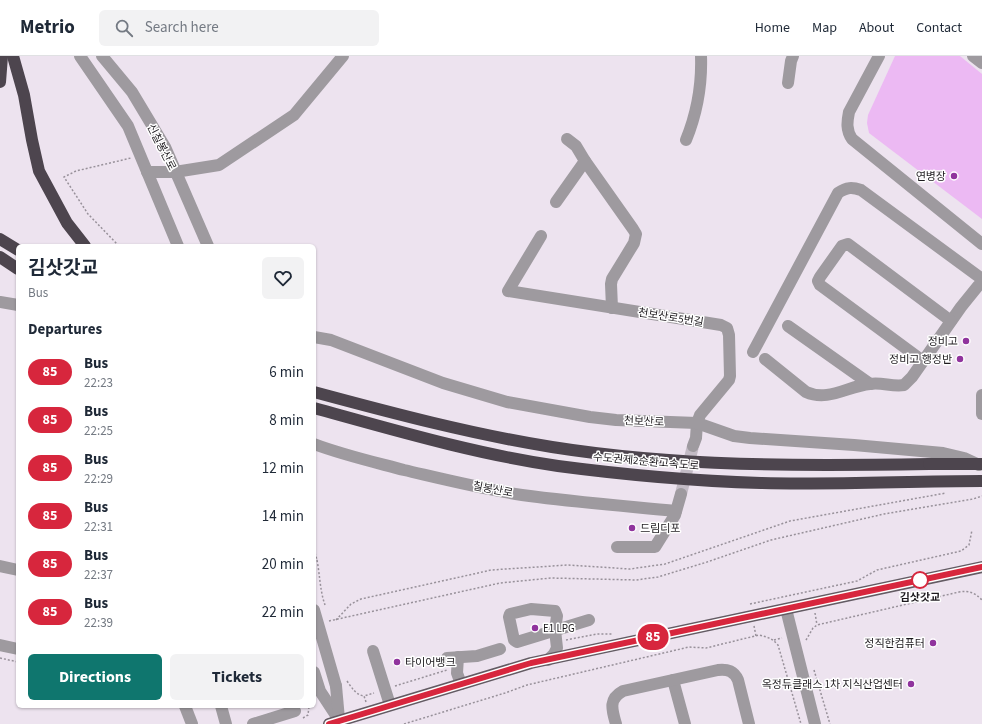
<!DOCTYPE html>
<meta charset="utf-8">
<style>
body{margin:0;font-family:"Source Sans 3","Noto Sans KR",sans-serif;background:#f2f2f3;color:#1f2937;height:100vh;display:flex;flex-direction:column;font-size:15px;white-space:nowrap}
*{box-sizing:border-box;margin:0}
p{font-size:13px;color:#747a83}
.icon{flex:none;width:22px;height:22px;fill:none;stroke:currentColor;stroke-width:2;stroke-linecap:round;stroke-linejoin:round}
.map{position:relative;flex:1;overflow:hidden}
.sheet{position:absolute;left:16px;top:188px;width:300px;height:464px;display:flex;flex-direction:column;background:#fff;border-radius:6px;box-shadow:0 1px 3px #0004}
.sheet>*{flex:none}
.badge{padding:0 8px;border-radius:13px;font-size:14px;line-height:26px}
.map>.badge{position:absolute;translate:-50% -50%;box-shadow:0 0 0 2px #fff}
h2{padding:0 12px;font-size:15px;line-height:36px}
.round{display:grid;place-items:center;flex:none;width:42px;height:42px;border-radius:6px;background:#f2f2f3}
.head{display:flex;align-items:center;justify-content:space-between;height:68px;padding:0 12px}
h1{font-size:19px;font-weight:700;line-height:30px}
.action{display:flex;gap:8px;margin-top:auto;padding:8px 12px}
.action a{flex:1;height:46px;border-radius:6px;background:#0f766e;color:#fff;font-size:16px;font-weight:700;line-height:46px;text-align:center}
.action a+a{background:#f2f2f3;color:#1f2937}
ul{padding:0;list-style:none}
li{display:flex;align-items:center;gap:12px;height:48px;padding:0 12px}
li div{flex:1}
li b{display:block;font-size:15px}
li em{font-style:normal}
li .badge{min-width:44px;font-weight:700;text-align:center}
header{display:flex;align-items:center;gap:24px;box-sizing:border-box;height:56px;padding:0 20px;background:#fff;border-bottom:1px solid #e0e1e3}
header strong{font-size:19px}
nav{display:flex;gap:22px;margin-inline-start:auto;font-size:14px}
.search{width:280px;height:36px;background:#f2f2f3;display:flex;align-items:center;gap:10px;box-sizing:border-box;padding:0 14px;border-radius:6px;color:#747a83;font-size:15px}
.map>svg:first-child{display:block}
</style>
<header>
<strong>Metrio</strong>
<div class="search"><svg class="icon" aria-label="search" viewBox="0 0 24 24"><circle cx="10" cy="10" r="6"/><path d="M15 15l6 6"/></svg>Search here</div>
<nav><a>Home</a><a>Map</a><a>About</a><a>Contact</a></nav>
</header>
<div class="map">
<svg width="982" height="668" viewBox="0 0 982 668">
<rect width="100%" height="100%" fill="#ede3ef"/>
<path fill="#ecb9f3" d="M895,0H960L982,18V163L869,77L867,67L868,59Z"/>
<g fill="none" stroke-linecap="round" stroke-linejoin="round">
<path stroke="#c3bbc5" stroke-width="12" stroke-dasharray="12 6" stroke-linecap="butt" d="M681,438L693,390"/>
<g stroke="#98919a" stroke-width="1.5" stroke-dasharray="2 2" stroke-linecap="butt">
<path d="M119,190L88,158L64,121L76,115L131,102"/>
<path d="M314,493L317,504"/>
<path d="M750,548L857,525L877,514L961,495L969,489L972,474"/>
<path d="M815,557L817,569"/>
<path d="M336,564L351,548L361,543L478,517L491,514L568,509L630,513L665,508L790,465L946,437"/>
<path d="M329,565L500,527L551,522L636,524L658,521L707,506L771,484L884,458L973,443L982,440"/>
<path d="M754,570L756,580"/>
<path d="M566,584L597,578H612"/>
<path d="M774,584L782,582"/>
<path d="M806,584L813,572L817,569L959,536C969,534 975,537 982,544"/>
<path d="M0,602L18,606"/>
<path d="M814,614L830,668"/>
<path d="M347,625C352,632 356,639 364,640"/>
<path d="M395,630L447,614"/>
<path d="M366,646L364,640L374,637"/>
<path d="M303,662L308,659L309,650"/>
<path d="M404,668L505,637L527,629L689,591L706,592L759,579C767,581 772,582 778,589L801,668"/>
</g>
<g stroke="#9e9a9f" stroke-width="12">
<path d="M80,0L128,70L178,190"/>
<path d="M102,0L132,36L165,91L208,190"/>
<path d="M879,0L849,56C847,66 846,74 852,83L982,188"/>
<path d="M973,0L982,7"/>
<path d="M788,27L791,5L793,0"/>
<path d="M567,83L576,90L585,105"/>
<path d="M686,84C697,57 702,29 701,0"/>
<path d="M147,116H175L219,109L294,59L343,0"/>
<path d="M556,146L585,105L633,173L636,178L634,187L612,223L611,228L612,252"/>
<path d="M541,180L508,235L721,269L727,272L729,279L730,320L729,324L700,359L697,367L696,382L693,390"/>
<path d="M0,246L18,249"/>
<path d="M788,270L870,328"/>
<path d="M314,281L331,284L443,327L507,346L590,361L616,364L697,367L734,380L750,382L854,389L943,397L964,402L979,409"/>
<path d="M753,296L838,137C847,131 852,131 861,134L982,223"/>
<path d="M765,303L806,336C828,346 848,330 870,328C881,326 893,331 904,329L912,321L961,251L978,230L982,227"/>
<path d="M923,305L820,229L818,225L820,221L842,190L848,188L951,265"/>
<path d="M982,339V358"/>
<path d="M314,388C343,399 374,406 404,414C443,423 483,433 522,439C573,446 625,450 676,455"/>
<path d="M617,491H655L675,459L681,438"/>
<path d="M0,510L18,514"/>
<path d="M786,553L815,668"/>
<path d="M0,589L18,593"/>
<path d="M373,595L390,649"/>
<path d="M458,601L457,617L461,628"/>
<path d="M447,602L477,600L500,593"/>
<path d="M548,604L554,598L557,592L555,574L557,560L555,555L531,553L510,558L509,561L514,584L517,586L589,564"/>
<path d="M314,616L320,635L339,664"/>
<path d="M673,624L685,668"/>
<path d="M336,630L339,663"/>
<path d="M185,650L192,668"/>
<path d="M221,650L226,668"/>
<path d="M253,668L295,655"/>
<path d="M616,668C612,654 608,643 623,635L718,614C728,613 734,615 738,624L749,668"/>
</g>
<path stroke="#635b63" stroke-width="12" d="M329,668L531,607L982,511"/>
<g stroke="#4d454e" stroke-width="12">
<path d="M13,0L24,39L32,84L39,115L67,167L85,190"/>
<path d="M0,26L2,0"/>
<path d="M0,183L18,194"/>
<path d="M0,201L18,213"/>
<path d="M314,336C392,357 471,378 552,391C678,411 802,410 929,408"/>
<path d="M314,352C394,374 475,398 558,410C626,419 694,425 761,427C835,429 909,425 982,425"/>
</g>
<path stroke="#98919a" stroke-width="1.5" stroke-dasharray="2 2" stroke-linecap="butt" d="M317,504C320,520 320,535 325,549"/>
<path stroke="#9e9a9f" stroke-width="12" d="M314,554L336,630"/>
<path stroke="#4d454e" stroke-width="12" d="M929,408H982"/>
</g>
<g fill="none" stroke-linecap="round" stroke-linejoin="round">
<defs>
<path id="line" d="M329,668L531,607L982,511"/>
</defs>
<use href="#line" stroke="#fff" stroke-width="9"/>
<use href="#line" stroke="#d7263d" stroke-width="6"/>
</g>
<g fill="#90339d" stroke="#fff" stroke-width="1.5">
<circle cx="954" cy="120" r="4"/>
<circle cx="966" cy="285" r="4"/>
<circle cx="960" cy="303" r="4"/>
<circle cx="632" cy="472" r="4"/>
<circle cx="535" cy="572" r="4"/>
<circle cx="933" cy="587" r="4"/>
<circle cx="397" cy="606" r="4"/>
<circle cx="911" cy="628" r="4"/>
</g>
<circle fill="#fff" stroke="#d7263d" stroke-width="2" cx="920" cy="524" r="8"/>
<g text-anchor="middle" stroke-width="3" stroke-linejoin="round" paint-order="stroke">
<g font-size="11" fill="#1d1a1e" stroke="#fff">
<text transform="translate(162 91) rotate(63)" y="4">신칠봉산로</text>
<text transform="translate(671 261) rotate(9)" y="4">천보산로5번길</text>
<text transform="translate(644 365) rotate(2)" y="4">천보산로</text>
<text transform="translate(646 405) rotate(5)" y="4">수도권제2순환고속도로</text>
<text transform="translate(493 433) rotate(11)" y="4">칠봉산로</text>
</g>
<g font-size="11" fill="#1d1a1e" stroke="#fff" text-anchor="end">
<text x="946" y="124">연병장</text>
<text x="958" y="289">정비고</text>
<text x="952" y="307">정비고 행정반</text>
<text x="640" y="476" text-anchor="start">드림디포</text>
<text x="543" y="576" text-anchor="start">E1 LPG</text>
<text x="925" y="591">정직한컴퓨터</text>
<text x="405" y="610" text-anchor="start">타이어뱅크</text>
<text x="903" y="632">옥정듀클래스 1차 지식산업센터</text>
</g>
<g font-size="11" font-weight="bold" fill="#1d1a1e" stroke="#fff">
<text x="920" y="545">김삿갓교</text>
</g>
</g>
</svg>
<b class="badge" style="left:653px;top:581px;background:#d7263d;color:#fff">85</b>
<section class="sheet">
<div class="head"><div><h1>김삿갓교</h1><p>Bus</p></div><a class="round"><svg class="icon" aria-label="heart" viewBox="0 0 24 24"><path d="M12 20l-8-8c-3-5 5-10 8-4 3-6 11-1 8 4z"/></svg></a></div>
<h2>Departures</h2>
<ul>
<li><span class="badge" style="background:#d7263d;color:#fff">85</span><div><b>Bus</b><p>22:23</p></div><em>6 min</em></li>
<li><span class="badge" style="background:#d7263d;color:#fff">85</span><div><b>Bus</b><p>22:25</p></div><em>8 min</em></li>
<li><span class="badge" style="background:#d7263d;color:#fff">85</span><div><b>Bus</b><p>22:29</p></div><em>12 min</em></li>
<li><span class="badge" style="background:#d7263d;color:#fff">85</span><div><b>Bus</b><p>22:31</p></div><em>14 min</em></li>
<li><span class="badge" style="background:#d7263d;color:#fff">85</span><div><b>Bus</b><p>22:37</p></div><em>20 min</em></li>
<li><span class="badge" style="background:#d7263d;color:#fff">85</span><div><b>Bus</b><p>22:39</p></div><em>22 min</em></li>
</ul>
<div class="action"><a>Directions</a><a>Tickets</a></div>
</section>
</div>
